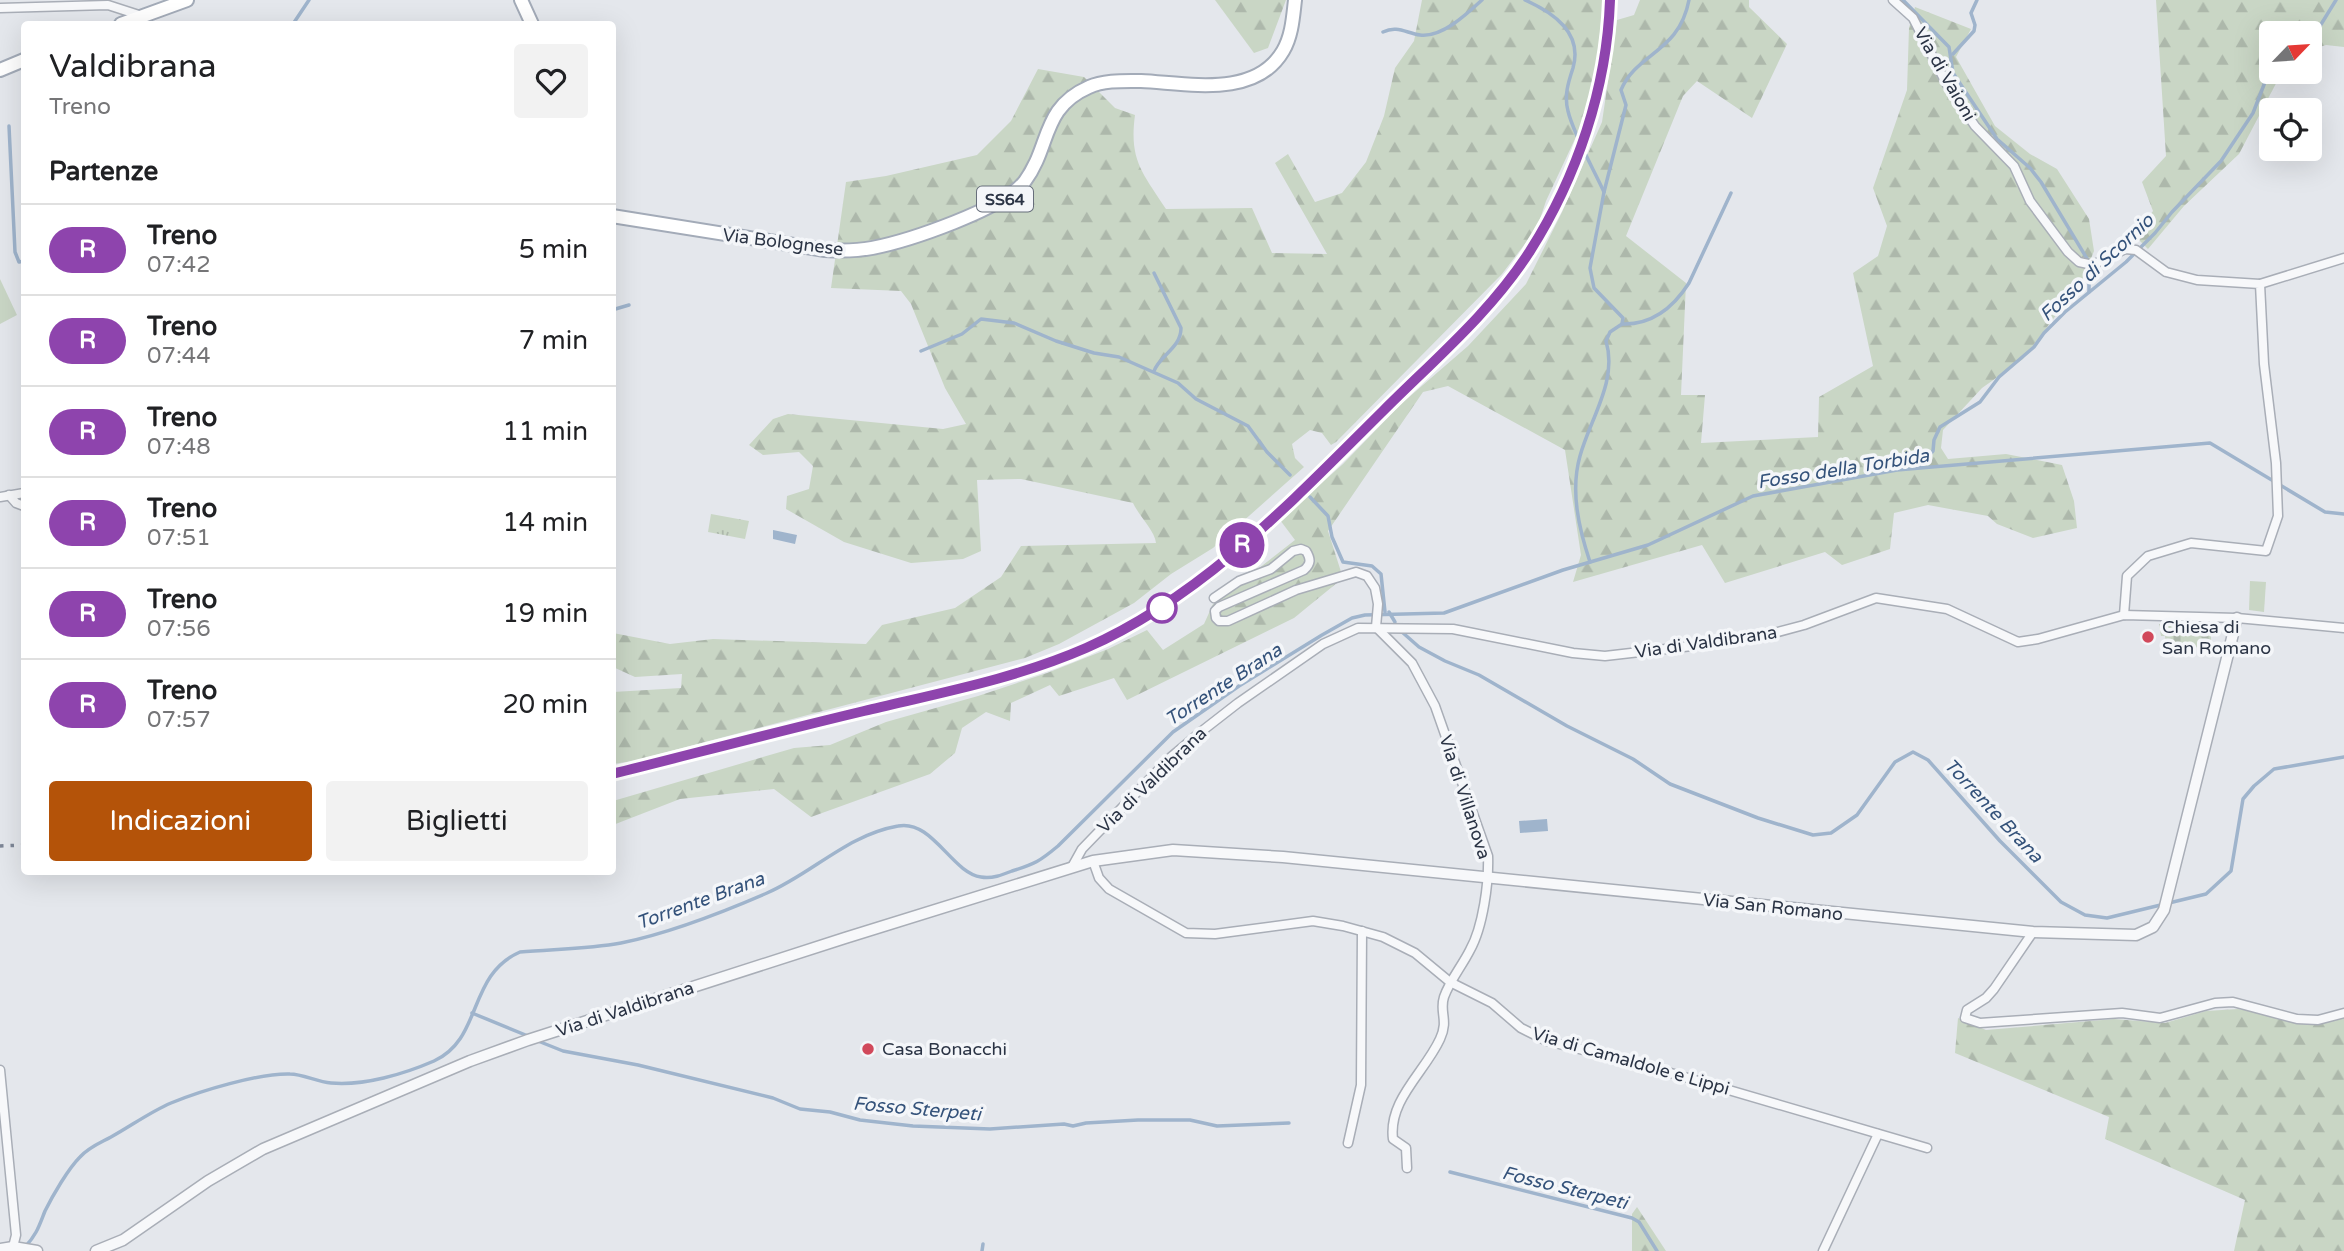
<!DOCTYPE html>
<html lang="it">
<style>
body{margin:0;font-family:"Varela Round",sans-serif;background:#f2f2f2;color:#202124;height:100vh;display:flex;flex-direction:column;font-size:26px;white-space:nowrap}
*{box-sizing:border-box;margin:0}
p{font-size:23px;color:#757577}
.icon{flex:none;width:38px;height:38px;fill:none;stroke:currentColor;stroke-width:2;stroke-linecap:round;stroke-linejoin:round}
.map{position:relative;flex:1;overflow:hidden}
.panel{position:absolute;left:21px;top:21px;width:595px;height:854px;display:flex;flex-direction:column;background:#fff;border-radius:7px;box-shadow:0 7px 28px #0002}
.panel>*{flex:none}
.badge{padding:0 14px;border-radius:23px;font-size:24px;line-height:46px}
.needle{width:46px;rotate:65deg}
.buttons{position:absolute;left:2259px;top:21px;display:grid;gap:14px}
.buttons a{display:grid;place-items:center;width:63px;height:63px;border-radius:7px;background:#fff;box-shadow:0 7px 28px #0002;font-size:35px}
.map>.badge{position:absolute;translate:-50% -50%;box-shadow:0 0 0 4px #fff}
h2{padding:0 28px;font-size:26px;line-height:63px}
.round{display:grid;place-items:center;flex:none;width:74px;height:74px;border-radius:7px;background:#f2f2f2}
.summary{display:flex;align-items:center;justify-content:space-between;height:119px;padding:0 28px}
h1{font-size:33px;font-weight:600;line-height:52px}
.primary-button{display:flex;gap:14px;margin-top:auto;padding:14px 28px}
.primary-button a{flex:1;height:80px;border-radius:7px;background:#b45309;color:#fff;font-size:28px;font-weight:600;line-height:80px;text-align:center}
.primary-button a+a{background:#f2f2f2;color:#202124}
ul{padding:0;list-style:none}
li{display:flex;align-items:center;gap:21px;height:91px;padding:0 28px;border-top:2px solid #e0e0e0}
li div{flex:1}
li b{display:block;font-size:26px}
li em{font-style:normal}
li .badge{min-width:77px;font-weight:700;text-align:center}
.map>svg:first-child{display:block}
</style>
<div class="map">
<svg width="2344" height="1251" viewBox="0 0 2344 1251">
<defs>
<pattern id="grass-tufts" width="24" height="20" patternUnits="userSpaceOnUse" patternTransform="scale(1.75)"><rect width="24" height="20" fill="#c9d6c5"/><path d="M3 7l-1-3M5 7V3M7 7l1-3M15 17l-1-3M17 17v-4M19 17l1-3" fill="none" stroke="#adb8ab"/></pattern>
<pattern id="forest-firs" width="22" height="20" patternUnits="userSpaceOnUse" patternTransform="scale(1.75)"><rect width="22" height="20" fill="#c9d6c5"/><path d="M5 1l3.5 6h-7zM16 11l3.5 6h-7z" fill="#adb8ab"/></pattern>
<pattern id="cemetery-stones" width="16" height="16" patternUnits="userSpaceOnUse" patternTransform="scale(1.75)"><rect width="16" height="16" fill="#c9d6c5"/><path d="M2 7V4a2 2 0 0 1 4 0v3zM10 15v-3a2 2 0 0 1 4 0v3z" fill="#adb8ab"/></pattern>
</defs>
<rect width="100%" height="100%" fill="#e4e7ec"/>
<path fill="url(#grass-tufts)" d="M711,514L749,521L745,539L708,532Z"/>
<g fill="url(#forest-firs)">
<path d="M1215,0H1286L1268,48L1254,53Z"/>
<path d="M1422,0H1603L1597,65L1581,126L1546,201L1537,228L1502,274L1336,442L1331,445L1322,433L1310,430L1292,444L1295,458L1304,467L1213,548L1171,574L1134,603L1059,644L1025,658L633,761L613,764V692L681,688L682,674L635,677L613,667V633L670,644L713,639L866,644L882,625L955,608L1001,577L1021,546L1156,543C1155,531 1139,516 1133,503L1021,479L977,480L981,551L963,559L911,563L844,542L786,509L787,496L809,489L813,466L799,452L763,455L749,445L773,419L788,414L943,429L966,424L945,388L911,304L901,291L831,288L846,182L886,176L977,155L1011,121L1038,69L1084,77L1115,108L1135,115C1129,160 1142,172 1166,209L1252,208L1272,253L1327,254L1275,163L1288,154L1315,202L1342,193L1366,162L1384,116L1395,68L1414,41Z"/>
<path d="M1640,0H1749V7L1787,44L1752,118L1697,81L1683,96L1626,236L1686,283L1681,395H1705L1701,443L1818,437L1819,397L1873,366L1853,273L1878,256L1887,226L1873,188L1907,90L1909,28L1915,7L1971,29L1956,57L1995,126L2030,154L2057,169L2089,219L2094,251L2082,281L2023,359L1982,388L1943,430L1941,448L1948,459L2006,454L2062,465L2074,501L2077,528L2033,538L1997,524L1988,516L1928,505L1894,513L1890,549L1842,565L1825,552L1725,583L1702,545L1573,582L1581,555L1565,450L1448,386L1423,392L1328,531L1343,578L1294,618L1127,700L1114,678L1059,696L1050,685L1011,703L1010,721L986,712L962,728L955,753L930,774L811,817L774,789L680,799L613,825V801L794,748L830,745L886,722L978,696L1047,673L1108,649L1147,630L1163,650L1204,624L1213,604L1295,540L1280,520L1343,464L1401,404L1468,346L1526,284L1562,212L1602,122L1617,20L1634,15Z"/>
<path d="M2156,0H2344V47L2326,45L2310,50V33H2272V72H2282L2239,154L2184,206L2148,249L2135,236L2153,211L2142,182L2166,156Z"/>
<path d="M2238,1009L2314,1023L2344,1016V1251H2234L2245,1200L2105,1139L2109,1117L1955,1053L1958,1018L1986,1030L2114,1019L2165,1023L2206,1011Z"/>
<path d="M1637,1207L1666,1251H1632V1214Z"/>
</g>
<path fill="url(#cemetery-stones)" d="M2159,624H2211V648L2166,646L2165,636H2161Z"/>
<g fill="#c9d6c5">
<path d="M0,279L17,315L0,324Z"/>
<path d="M2250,581L2266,582L2264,612L2249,610Z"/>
</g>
<g fill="#9fb4cc">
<path d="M773,530L797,535L795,544L773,539Z"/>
<path d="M1547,819L1548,831L1520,833L1519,821Z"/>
</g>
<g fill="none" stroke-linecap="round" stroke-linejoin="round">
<g stroke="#9fb4cc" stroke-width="3.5">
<path d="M1525,0C1554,13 1583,33 1573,68C1568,83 1564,96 1568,111C1573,133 1594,170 1604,192"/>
<path d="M1903,0L1949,47L1953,73L1997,139L2030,168L2041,182L2089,262V292"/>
<path d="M293,24L309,0"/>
<path d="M1383,32C1397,25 1406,33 1420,35C1442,38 1468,13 1482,0"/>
<path d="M2288,33L2294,30L2310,32L2320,26L2336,0"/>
<path d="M1953,54L1974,31L1975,25L1971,13L1977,0"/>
<path d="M9,126L15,252L19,262L24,261"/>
<path d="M612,310L629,305"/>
<path d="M1622,324L1623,318L1594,288L1590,268L1604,192L1626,105L1621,90C1637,52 1679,53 1689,0"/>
<path d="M921,351L962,334L981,319L1014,323L1056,341L1094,353L1119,357L1178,383L1196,399L1248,426L1267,452L1290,475"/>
<path d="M1154,371C1160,355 1181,348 1181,328L1154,273"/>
<path d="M1918,467L1933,451L1934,440L1940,427L1980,402L1999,377L2034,347L2044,333L2065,312L2126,262L2155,233L2172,212L2221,161L2253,113L2272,64"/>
<path d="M1310,497L1328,516L1332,537L1343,562L1372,566L1381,574L1385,612"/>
<path d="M1590,562C1579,529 1570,491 1580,456C1590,419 1618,381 1606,341L1610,332L1622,324C1652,325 1673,308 1689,283L1731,193"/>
<path d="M1389,612L1395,622"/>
<path d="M1402,632L1419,647L1445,661L1479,675L1567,726L1633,759L1670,784L1758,818L1813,835L1831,833L1857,815L1895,762L1913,752L1928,760L2000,841L2061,902L2085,915L2107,918L2206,894L2231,871L2243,799L2254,786L2274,769L2344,757"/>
<path d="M472,1013L528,1036"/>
<path d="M538,1041L563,1051L638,1065L773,1098L800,1109L830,1112L860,1120L913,1126L990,1129L1064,1124L1073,1126L1086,1123L1138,1120H1190L1217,1126L1289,1123"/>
<path d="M1450,1172L1632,1218L1639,1222L1657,1251"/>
<path d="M25,1247C37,1234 39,1226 45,1211C53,1195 68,1169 80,1157C89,1147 100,1143 111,1137C131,1126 150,1112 171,1103C200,1091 259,1073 290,1074C303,1074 317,1082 331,1083C364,1086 404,1074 434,1061C483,1039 467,975 520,952C553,949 588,949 621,943C670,933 721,913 767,893C813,873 847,835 898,826C932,819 952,873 981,877C992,879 1002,875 1012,871C1035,864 1040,861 1058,846L1173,732L1239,686L1322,635L1352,618L1365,615L1444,613L1563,570L1648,545L1753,496L1897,470L2210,443L2325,512L2344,514"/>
<path d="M982,1251L983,1244"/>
</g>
<defs>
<g id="minor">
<path d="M1893,0L1913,18L1946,83L1975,126L2014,166L2030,201L2068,252L2079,262L2093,265L2125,249L2136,250L2166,272L2197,280L2260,284L2264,364L2276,463L2278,516L2266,551L2191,543L2148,556L2127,576L2124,615"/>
<path d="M0,8L108,5L142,16"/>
<path d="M2260,284L2344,258"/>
<path d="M9,495L16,503L24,506"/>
<path d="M0,497L24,493"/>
<path d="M1214,598L1239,581L1271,569L1293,551L1301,549L1306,551C1311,559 1311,564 1304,570L1219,607L1215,611L1216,618L1219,621H1228L1296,590L1356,572L1367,576L1375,588L1378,604L1376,627"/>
<path d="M1376,627L1412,663L1435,706L1488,856C1489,882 1483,927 1470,950C1462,966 1450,980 1444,997C1439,1012 1449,1020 1440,1039C1425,1072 1388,1100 1393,1139L1406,1148L1407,1168"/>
<path d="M1093,861L1099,878L1109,889L1186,933L1215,934L1313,921L1343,926L1383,937L1415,953L1450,982L1492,1003L1521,1028L1547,1041L1640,1064L1927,1148"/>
<path d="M1072,867L1082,849L1171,757L1202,731L1238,703L1323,644L1358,628L1453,629L1573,653L1605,656L1718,643L1774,633L1804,625L1876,598L1947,609L2018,642L2038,639L2124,615L2237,618L2344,628"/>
<path d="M2033,932L1994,989L1986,998L1967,1010L1965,1018L1980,1023L2122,1013L2160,1018L2215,1003L2233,1002L2297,1019L2318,1020L2344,1013"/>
<path d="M0,1070L16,1235L13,1247"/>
<path d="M1348,1143L1361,1085L1362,931"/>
<path d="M1823,1251L1878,1134"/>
</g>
<g id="tertiary">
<path d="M0,1249L13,1247L37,1251"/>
<path d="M96,1251L123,1240L208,1181L263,1149L470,1061L528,1040L845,938L1093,861L1173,850L1283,857L2033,932L2136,935L2153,927L2164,910L2237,618"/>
</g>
<g id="primary">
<path d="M521,0L532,24"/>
<path d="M121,24L187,0"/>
<path d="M0,70L24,60"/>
<path d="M612,216L825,250C841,251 856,251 872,248C908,241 1004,209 1025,181C1051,146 1041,108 1089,87C1104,80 1124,81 1141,81C1186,83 1255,99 1283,51C1292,36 1293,17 1295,0"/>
</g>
</defs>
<use href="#minor" stroke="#a9aeb7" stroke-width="11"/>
<use href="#tertiary" stroke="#a9aeb7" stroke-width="13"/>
<use href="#primary" stroke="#a3abb8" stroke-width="16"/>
<use href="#minor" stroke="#f7f8fa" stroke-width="8"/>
<use href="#tertiary" stroke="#f7f8fa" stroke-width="10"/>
<use href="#primary" stroke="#fff" stroke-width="12"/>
<g stroke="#7d8696" stroke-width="3.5" stroke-dasharray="3.5 7" stroke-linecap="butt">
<path d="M612,774C694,753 775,732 857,712C934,694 1014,680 1086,648C1204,596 1293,500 1383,411C1434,360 1491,312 1530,251C1577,176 1606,88 1610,0"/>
<path d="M0,846L24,845"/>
</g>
</g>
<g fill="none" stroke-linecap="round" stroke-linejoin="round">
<defs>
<path id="line" d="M612,774C696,753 780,731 864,711C939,693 1015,679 1086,648C1204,596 1293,500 1383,411C1434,360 1491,312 1530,251C1577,177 1607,88 1610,0"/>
</defs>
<use href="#line" stroke="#fff" stroke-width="16"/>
<use href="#line" stroke="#8e44ad" stroke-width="10"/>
</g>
<circle fill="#fff" stroke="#8e44ad" stroke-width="3.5" cx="1162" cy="608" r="14"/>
<g fill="#d1495b" stroke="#f4f6f9" stroke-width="2.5">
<circle cx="2148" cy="637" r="7"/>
<circle cx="868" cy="1049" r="7"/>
</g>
<g text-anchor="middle" stroke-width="7" stroke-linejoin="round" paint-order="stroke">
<rect fill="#f4f6f9" stroke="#676e7b" stroke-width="2" x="977" y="186.5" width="56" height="25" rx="5"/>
<g font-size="16" font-weight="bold" fill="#2b3445">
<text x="1005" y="205">SS64</text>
</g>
<g font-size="18" fill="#2b3445" stroke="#f4f6f9">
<text transform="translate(1945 74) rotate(60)" y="6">Via di Vaioni</text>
<text transform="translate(783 242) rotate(7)" y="6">Via Bolognese</text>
<text transform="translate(1706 642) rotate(-8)" y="6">Via di Valdibrana</text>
<text transform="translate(1152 780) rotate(-44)" y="6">Via di Valdibrana</text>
<text transform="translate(1465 797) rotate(72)" y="6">Via di Villanova</text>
<text transform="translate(1773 907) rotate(6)" y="6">Via San Romano</text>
<text transform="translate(625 1009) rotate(-18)" y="6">Via di Valdibrana</text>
<text transform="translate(1631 1061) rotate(16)" y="6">Via di Camaldole e Lippi</text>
</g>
<g font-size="18" fill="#2b3445" stroke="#f4f6f9" text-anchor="start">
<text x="2162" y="633">Chiesa di<tspan x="2162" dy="21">San Romano</tspan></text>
<text x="882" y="1055">Casa Bonacchi</text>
</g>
<g font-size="19" font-style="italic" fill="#34527a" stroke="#f4f6f9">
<text transform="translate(2096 267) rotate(-43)" y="7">Fosso di Scornio</text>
<text transform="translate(1843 468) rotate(-9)" y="7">Fosso della Torbida</text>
<text transform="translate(1223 684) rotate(-33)" y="7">Torrente Brana</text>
<text transform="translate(1994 810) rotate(47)" y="7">Torrente Brana</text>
<text transform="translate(700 900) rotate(-20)" y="7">Torrente Brana</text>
<text transform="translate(917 1108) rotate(5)" y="7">Fosso Sterpeti</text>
<text transform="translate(1565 1187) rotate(14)" y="7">Fosso Sterpeti</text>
</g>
</g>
</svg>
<div class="buttons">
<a><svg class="needle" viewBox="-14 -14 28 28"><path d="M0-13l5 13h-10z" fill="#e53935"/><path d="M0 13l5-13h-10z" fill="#757577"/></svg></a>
<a><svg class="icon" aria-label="locate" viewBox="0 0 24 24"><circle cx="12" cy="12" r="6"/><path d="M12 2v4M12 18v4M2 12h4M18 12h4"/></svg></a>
</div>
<b class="badge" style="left:1242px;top:545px;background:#8e44ad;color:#fff">R</b>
<section class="panel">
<div class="summary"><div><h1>Valdibrana</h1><p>Treno</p></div><a class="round"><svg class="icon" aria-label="heart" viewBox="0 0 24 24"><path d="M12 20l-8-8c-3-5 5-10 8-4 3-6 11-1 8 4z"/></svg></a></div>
<h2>Partenze</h2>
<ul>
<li><span class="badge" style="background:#8e44ad;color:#fff">R</span><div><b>Treno</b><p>07:42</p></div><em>5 min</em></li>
<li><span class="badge" style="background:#8e44ad;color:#fff">R</span><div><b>Treno</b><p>07:44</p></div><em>7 min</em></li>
<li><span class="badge" style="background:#8e44ad;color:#fff">R</span><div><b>Treno</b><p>07:48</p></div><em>11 min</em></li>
<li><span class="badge" style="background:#8e44ad;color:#fff">R</span><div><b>Treno</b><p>07:51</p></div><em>14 min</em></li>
<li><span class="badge" style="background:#8e44ad;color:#fff">R</span><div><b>Treno</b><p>07:56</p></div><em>19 min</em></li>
<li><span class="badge" style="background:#8e44ad;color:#fff">R</span><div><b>Treno</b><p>07:57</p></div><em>20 min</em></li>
</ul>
<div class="primary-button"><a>Indicazioni</a><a>Biglietti</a></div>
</section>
</div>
